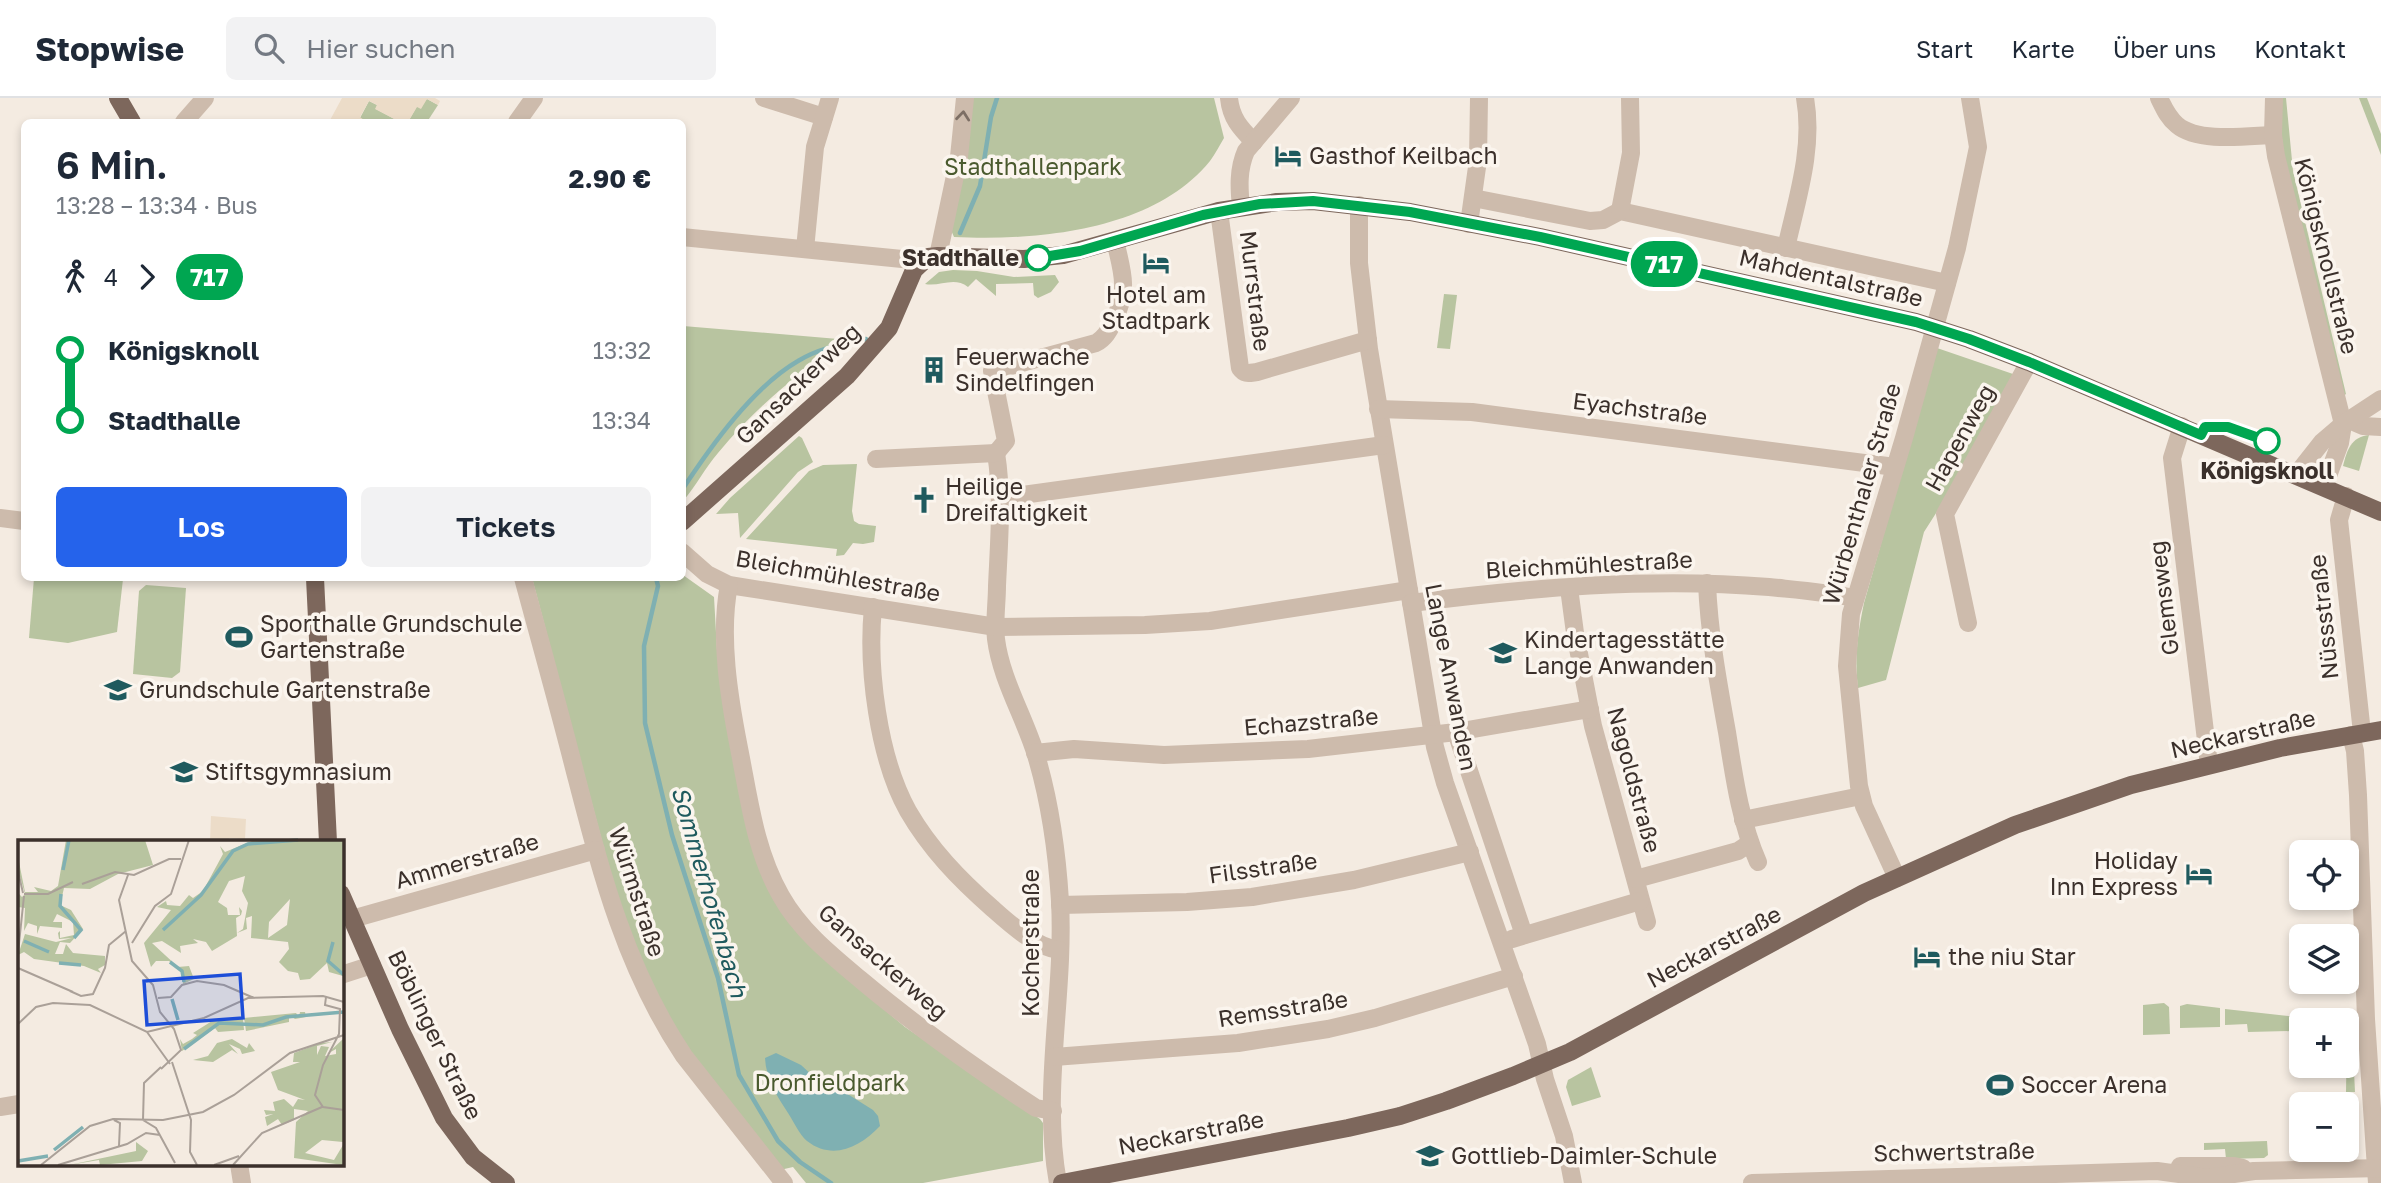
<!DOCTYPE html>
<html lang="de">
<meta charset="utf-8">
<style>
body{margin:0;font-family:"Golos Text",sans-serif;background:#f2f2f3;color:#1f2937;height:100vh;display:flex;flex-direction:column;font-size:26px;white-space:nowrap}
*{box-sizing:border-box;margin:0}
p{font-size:23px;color:#747a83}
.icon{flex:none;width:38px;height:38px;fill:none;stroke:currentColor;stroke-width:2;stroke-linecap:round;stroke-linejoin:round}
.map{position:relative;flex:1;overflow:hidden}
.panel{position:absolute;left:21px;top:21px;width:665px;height:462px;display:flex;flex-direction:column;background:#fff;border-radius:10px;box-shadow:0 4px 10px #0003}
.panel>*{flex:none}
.badge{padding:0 14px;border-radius:23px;font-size:24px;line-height:46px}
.fabs{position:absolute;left:2289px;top:742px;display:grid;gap:14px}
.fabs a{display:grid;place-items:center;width:70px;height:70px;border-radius:10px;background:#fff;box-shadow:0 4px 10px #0003;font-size:35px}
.map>.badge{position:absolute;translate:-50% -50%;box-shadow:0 0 0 4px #fff}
.legs{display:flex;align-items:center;gap:10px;height:77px;padding:0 35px;font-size:23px}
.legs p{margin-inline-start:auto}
.summary{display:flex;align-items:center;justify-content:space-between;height:119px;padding:0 35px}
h1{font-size:38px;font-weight:600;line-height:52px}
.action{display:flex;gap:14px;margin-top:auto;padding:14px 35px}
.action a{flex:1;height:80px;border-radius:10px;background:#2563eb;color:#fff;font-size:28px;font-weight:600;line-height:80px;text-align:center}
.action a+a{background:#f2f2f3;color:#1f2937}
ul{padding:0 35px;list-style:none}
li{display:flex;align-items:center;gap:24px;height:70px;font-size:26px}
li i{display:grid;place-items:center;width:10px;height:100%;margin:0 9px;background:currentColor}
li i::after{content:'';width:18px;height:18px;margin:-9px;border:5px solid;border-radius:50%;background:#fff}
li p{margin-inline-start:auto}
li:first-child i{background:linear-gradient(#0000 50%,currentColor 0)}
li:last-child i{background:linear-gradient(currentColor 50%,#0000 0)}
header{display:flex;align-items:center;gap:42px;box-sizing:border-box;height:98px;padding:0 35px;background:#fff;border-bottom:2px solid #e0e1e3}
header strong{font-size:33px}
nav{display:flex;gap:38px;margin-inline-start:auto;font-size:24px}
.search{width:490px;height:63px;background:#f2f2f3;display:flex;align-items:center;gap:18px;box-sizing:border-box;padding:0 24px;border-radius:10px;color:#747a83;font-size:26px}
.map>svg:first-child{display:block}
</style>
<header>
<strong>Stopwise</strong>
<div class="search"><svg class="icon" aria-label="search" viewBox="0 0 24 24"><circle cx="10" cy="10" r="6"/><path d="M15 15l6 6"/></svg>Hier suchen</div>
<nav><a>Start</a><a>Karte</a><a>Über uns</a><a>Kontakt</a></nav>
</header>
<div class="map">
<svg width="2381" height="1085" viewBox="0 0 2381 1085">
<rect width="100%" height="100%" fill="#f4ebe1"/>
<g fill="#b8c4a0">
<path d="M973,0H1214L1224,40C1220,47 1215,56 1210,63C1153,133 1037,143 954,139L951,132Z"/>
<path d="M2281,0H2286L2293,73L2346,296L2342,299L2286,76L2281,32Z"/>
<path d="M2359,0H2367L2381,36V57Z"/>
<path d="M427,1L438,7L427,24H408L417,8Z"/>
<path d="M369,3L377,7L376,11L400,24H362L363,22L360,20Z"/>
<path d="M953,172L977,173L1014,179L1055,177L1059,184L1051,194L1038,200L1034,197L1033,185L996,186V198L976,181L968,189C954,178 940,189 925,186L939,174Z"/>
<path d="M1444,196L1457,197L1450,251L1437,250Z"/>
<path d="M683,228L850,242C799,273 756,309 718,355C705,370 696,388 683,403Z"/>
<path d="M1937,250L2013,276L1938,412L1924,434L1886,582L1858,590C1854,560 1858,534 1864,505Z"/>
<path d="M2369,337L2359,373L2343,368C2347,352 2351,339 2369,337Z"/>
<path d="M799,338L802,340L813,364L798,374L740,440L738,415L716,416L730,400Z"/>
<path d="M857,366L852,413L854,423L859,426L876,428L874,444L863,446L853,445L844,457L836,458L837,451L746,441L809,373L823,367Z"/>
<path d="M683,477L714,499L717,552L723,601L750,731L828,864L905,929L1040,1021L1043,1025V1063L923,1085H806L793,1069L780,1072L691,961L665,918L625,830L532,480H682Z"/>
<path d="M34,480L123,481L117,534L68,545L29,540Z"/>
<path d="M146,487L186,490L180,574L172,580L133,576L139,493Z"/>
<path d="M2164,905L2169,909L2170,936L2143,937V907Z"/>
<path d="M2187,906L2220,910V929L2180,930V908Z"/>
<path d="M2225,911L2306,920V922L2292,925V933L2248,934L2247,926L2225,927Z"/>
<path d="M2347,925L2352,932L2355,994H2346Z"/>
<path d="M1591,969L1601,999L1572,1008L1566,989L1568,982Z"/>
<path d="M2351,999H2356L2358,1039H2351V1032H2347V1018H2352Z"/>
<path d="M2267,1043L2268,1057L2264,1060L2226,1061L2225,1051L2204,1052V1045Z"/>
</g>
<g fill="#ecdcc8">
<path d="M342,0H435L440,3L438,7L427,1L421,11L417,9L408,24H400L375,11L377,7L369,3L360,19L364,22L362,24H329Z"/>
<path d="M211,718L246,721L245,741L229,740L227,744H210Z"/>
</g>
<path fill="#7fb0b2" d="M776,955L801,967L814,979L830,985L873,1012L878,1018L880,1028C860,1049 833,1063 807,1043C799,1036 794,1024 788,1015C777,998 766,981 765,960Z"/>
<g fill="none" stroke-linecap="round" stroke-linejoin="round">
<g stroke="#7fb0b2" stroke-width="4.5">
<path d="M960,135L980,88L991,19L997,0"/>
<path d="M682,392C711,348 753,289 798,263C819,250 843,246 866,241"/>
<path d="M656,480L658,488L644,548L645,625L672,737L718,880L739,977L778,1043L800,1064L831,1085"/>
</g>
<g stroke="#cdbbac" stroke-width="18">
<path d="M764,0L824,19"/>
<path d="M1229,0C1231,20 1240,30 1254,44"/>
<path d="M2159,0C2164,10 2168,20 2177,27C2198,45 2247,38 2273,37"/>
<path d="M2274,0L2273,37L2276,58L2343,326L2340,345L2324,389"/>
<path d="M184,24L205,0"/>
<path d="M517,24L534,0"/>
<path d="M1473,100L1590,123L1603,122L1620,113L1947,185"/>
<path d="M1359,107V165L1369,251L1435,649L1445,685L1537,946L1545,981L1564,1038L1573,1085"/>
<path d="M1241,109C1239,90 1238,71 1246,53L1291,0"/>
<path d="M1219,113L1240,270C1245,277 1249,275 1257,274L1368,242"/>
<path d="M1620,113L1631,55L1630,0"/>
<path d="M1469,126L1478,62L1479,0"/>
<path d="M682,139L922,163"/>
<path d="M1786,150C1797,101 1814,50 1805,0"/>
<path d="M805,151L815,49L830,0"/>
<path d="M938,158L959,59L965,0"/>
<path d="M1378,311L1472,314L1895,369"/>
<path d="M2349,322L2363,328L2381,329"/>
<path d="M2182,328L2172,360L2209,667"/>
<path d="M996,355C1003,399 999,443 997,488C997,505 994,524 996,541C1001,581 1024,618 1036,657C1050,704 1057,754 1060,803C1065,897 1041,992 1058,1085"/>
<path d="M996,355L1006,343L992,273L1096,245C1105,240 1109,233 1113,224C1129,193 1123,175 1115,143"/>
<path d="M876,361L996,355"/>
<path d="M2296,377L2322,344L2343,326L2381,301"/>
<path d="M2346,398L2339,422L2362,635"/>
<path d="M1001,400L1384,347"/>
<path d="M0,420L24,423"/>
<path d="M682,454L707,476L729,487L996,529L1145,527L1210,523L1409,492"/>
<path d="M523,480C540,543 558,607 574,670C601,774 624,868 684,958L784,1085"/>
<path d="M1707,485C1709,535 1718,584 1727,634C1734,678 1740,723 1758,764"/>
<path d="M729,487C719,538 729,599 739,650C749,700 755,753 781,798C800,832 831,857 861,882C917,929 975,970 1036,1010L1053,1013"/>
<path d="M1569,490L1575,535L1593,628L1647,824"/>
<path d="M1411,505C1529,490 1650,479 1769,489C1798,492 1826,494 1854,500"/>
<path d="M873,509C867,570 878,659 908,713C930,751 959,781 992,810C1010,826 1035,849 1059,852"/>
<path d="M1968,525L1945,416L2029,264"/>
<path d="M1456,634L1524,837"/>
<path d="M2351,637L2355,653L2358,697L2366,921L2377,1085"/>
<path d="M1035,655L1074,651L1164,657L1308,651L1456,634L1590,611"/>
<path d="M1743,722L1861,698"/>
<path d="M1897,780L1864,708L1859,688L1847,568L1851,516L1904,340L1957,150L1978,49L1970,0"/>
<path d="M1636,781L1738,753L1750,745"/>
<path d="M1060,807L1187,804L1252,799L1354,782L1470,754"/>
<path d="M352,821L596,752"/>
<path d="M1512,841L1640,803"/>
<path d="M341,877L372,867"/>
<path d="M1054,959L1238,945L1328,931L1375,920L1514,878"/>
<path d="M0,1009L19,1006"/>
<path d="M239,1066L242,1085"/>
<path d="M2180,1068H2234L2243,1070"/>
<path d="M1752,1085L2157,1073L2208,1080L2254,1073L2381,1070"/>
</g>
<g stroke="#7d675c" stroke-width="18">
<path d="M118,0L132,24"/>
<path d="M682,424L847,278L889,230L914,172L928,159L938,158L1024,161L1063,157L1219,113L1277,104L1313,103L1410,114L1540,139L1916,224L1969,241L2029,264L2381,414"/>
<path d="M315,480L328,744"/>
<path d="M341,796L400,931L444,1020L473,1059L506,1085"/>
<path d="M1062,1085L1348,1030L1400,1018L1446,1003L1513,978L1570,954L1864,795L2015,727L2131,687L2280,650L2381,632"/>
</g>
</g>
<defs><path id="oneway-chevron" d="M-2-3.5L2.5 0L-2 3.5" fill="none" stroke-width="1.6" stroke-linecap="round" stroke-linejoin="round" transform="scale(1.75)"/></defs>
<use stroke="#7d6f65" href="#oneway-chevron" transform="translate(963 18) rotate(-84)"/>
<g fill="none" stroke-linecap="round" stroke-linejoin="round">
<defs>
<path id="line-1" d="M1038,160L1080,153L1203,117L1260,106L1313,103L1410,114L1540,139L1916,224L1969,241L2029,264L2201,337L2205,329H2228L2267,343"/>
</defs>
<use href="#line-1" stroke="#fff" stroke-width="16"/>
<use href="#line-1" stroke="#00a651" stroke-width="10"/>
</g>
<defs>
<symbol id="hotel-bare" viewBox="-9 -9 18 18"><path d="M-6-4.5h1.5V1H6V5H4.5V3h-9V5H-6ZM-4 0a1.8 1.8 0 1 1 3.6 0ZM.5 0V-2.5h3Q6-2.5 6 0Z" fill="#1f5a5e" stroke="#fbf5ee" stroke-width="2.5" paint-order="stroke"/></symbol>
<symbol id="building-bare" viewBox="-9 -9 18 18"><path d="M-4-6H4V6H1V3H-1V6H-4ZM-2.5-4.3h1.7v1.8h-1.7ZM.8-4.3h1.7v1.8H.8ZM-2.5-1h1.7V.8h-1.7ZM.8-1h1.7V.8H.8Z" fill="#1f5a5e" stroke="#fbf5ee" stroke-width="2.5" paint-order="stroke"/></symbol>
<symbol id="church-bare" viewBox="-9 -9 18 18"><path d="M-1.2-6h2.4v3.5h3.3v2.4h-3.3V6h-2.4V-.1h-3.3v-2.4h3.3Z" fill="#1f5a5e" stroke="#fbf5ee" stroke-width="2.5" paint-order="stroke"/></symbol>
<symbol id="stadium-bare" viewBox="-9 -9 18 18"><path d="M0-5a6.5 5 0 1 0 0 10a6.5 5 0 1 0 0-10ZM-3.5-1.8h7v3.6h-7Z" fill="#1f5a5e" stroke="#fbf5ee" stroke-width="2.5" paint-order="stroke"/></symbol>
<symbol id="school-bare" viewBox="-9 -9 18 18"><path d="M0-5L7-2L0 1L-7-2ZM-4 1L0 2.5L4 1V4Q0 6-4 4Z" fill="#1f5a5e" stroke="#fbf5ee" stroke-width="2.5" paint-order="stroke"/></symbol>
</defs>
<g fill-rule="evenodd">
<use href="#hotel-bare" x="1269" y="39" width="38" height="38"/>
<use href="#hotel-bare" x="1137" y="146" width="38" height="38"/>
<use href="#building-bare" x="915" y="253" width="38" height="38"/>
<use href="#church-bare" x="905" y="383" width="38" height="38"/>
<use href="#stadium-bare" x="220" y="520" width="38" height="38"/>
<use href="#school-bare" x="1484" y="536" width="38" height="38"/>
<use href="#school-bare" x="99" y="573" width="38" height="38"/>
<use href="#school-bare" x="165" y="655" width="38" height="38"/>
<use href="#hotel-bare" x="2180" y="757" width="38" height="38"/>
<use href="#hotel-bare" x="1908" y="840" width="38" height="38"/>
<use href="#stadium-bare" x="1981" y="968" width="38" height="38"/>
<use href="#school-bare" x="1411" y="1039" width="38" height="38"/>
</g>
<g fill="#fff" stroke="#00a651" stroke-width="3.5">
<circle cx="1038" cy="160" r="12"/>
<circle cx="2267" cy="343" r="12"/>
</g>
<g text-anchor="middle" stroke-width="7" stroke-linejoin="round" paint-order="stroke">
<g font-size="23" fill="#3b302b" stroke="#fbf5ee" text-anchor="start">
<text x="1309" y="66">Gasthof Keilbach</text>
<text x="1156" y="205" text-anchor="middle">Hotel am<tspan x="1156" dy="26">Stadtpark</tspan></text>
<text x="955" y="267">Feuerwache<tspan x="955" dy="26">Sindelfingen</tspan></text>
<text x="945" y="397">Heilige<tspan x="945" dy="26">Dreifaltigkeit</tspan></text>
<text x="260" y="534">Sporthalle Grundschule<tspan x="260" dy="26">Gartenstraße</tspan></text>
<text x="1524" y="550">Kindertagesstätte<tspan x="1524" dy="26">Lange Anwanden</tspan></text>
<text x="139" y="600">Grundschule Gartenstraße</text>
<text x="205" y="682">Stiftsgymnasium</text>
<text x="2178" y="771" text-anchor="end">Holiday<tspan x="2178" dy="26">Inn Express</tspan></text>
<text x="1948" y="867">the niu Star</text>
<text x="2021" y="995">Soccer Arena</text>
<text x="1451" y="1066">Gottlieb-Daimler-Schule</text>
</g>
<g font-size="23" fill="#4a5a2e" stroke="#fbf5ee">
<text x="1033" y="77">Stadthallenpark</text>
<text x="830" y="993">Dronfieldpark</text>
</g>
<g font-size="23" fill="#3b302b" stroke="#fbf5ee">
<text transform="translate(2326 158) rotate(76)" y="8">Königsknollstraße</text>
<text transform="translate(1831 180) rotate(13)" y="8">Mahdentalstraße</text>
<text transform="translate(1255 193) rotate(83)" y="8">Murrstraße</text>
<text transform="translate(798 286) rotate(-44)" y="8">Gansackerweg</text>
<text transform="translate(1640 311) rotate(7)" y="8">Eyachstraße</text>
<text transform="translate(1960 340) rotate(-61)" y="8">Hapenweg</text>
<text transform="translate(1862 396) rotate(-74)" y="8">Würbenthaler Straße</text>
<text transform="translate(1589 467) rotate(-3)" y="8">Bleichmühlestraße</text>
<text transform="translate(838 478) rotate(10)" y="8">Bleichmühlestraße</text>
<text transform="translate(2164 500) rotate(-97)" y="8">Glemsweg</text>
<text transform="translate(2324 519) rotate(-96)" y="8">Nüssstraße</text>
<text transform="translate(1451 579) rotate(79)" y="8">Lange Anwanden</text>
<text transform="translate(1311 624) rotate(-5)" y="8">Echazstraße</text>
<text transform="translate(2243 636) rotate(-13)" y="8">Neckarstraße</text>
<text transform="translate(1634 682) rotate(75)" y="8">Nagoldstraße</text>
<text transform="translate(467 763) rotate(-16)" y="8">Ammerstraße</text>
<text transform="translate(1263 770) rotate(-8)" y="8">Filsstraße</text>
<text transform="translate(637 794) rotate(72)" y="8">Würmstraße</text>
<text transform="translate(1031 845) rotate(-90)" y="8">Kocherstraße</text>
<text transform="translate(1714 849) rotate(-28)" y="8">Neckarstraße</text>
<text transform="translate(883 864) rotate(41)" y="8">Gansackerweg</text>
<text transform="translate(1283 911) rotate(-9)" y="8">Remsstraße</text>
<text transform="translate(435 937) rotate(64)" y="8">Böblinger Straße</text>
<text transform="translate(1191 1035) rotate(-11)" y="8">Neckarstraße</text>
<text transform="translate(1954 1054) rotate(-1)" y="8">Schwertstraße</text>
</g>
<g font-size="23" font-weight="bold" fill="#3b302b" stroke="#fbf5ee" text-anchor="end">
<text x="1019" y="168">Stadthalle</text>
<text x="2267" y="381" text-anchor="middle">Königsknoll</text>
</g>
<g font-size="24" font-style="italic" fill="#1f5a5e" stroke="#fbf5ee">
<text transform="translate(709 794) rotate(74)" y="8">Sommerhofenbach</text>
</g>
</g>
<g transform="translate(18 742)">
<rect width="326" height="326" fill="#f4ebe1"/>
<path d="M48,0H127L135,25L100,34L72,49L46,48L42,65L53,70L65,89L52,103L42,102L37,114H45L48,104L55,113L87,116V125L80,129L83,133L66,126L16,119L6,112L0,115L7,94L38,102L54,98L41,99L40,93L42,91V98L56,95L55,82L39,74L35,82H44V88L22,86L19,94V86L10,83L6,91L7,68L0,67V53L4,57L7,54L1,33L0,17L7,52H20L16,47L33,51L40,46ZM325,0V136L311,132L309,123L292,139L282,140L280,133L270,131L261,122L271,109L270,102L233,98L234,76L228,78L229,89L219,93L225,89L230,63L224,51L227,36L211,41L200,62L209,68L210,75H222L221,67L224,71L223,75L218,78L219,96L194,111L188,102L175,99L180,103L162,106L163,113L144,101L134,103L160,127L171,126L176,139L165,144V134L151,121H138L133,127L126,103L153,70L139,67L148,61L149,65L162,66L171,55L175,58L185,51L205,14L202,6L207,12L234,1ZM272,59L269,85L250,98L251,82ZM282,172H287L288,177L277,179L271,175V182L228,191L226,178L278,173L281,177ZM216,179H225L226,190L200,192L197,188L164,211L162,199L165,204L174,199L179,195L175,193L194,181ZM214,199L229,208L231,203L237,211L224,214L222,209L211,204L220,214L214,210L195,222L175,220L190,216L199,203ZM325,199V302L304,300L287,313L316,320L325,305V325L276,318L278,282L290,271L276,269V280L264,285L260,279L249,286L247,277L255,274L248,275L246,270L257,271L255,262L266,259L275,267L280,259L287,260L260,250L253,232L282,222H275L276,213L303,203L314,202L299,206V215L303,206L311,207L307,216L318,214V209L309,214ZM118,302L130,311L124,321L82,325L81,320L51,325L118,311Z" fill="#b8c4a0" fill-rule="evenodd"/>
<path fill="none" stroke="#7fb0b2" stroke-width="3.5" d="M45,30L51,0M43,54L42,66L63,90L56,98M145,90L183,55L215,11L230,4L280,0M6,101L31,112M315,102L310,121L326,135M152,122L164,131L166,142M41,123L63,125M154,159L160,180M166,209L201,183L245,185L268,177L326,172M36,310L65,287M0,321L30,316"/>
<path fill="none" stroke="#aaa098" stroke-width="2" d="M0,31L5,53M110,35L101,60L114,121L135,145L142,172L156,189L163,210L143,229M64,44L97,32L116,35L151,19H163M6,54H30L55,42M114,103L137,66L153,54L171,0M0,113L6,56M0,128L55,152M52,151L63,156L75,154L87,128L91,105L108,91M308,157L307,165L322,169L321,194L305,225L297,255L305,267L326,270M140,158L153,157L164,145L179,141L206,145L236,158M0,184L18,167L35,163L72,165L129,192L186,178L230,158L305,156L326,162M129,192L152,224M154,222L173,280L172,312L179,325M143,227L126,243L125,280L138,288L157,323M96,280L102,283L101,306M23,325L72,286L95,279L145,280L185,272L216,255L272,213L326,195M40,325L109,304L128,293L142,295M196,325L221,316M215,325L244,293L304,267"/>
<path fill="#1d4ed8" fill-opacity="0.15" stroke="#1d4ed8" stroke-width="3.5" d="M222,134L225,178L129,185L126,141Z"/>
<rect width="326" height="326" fill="none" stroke="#3b302b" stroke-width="3.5"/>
</g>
</svg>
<div class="fabs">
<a><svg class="icon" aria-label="locate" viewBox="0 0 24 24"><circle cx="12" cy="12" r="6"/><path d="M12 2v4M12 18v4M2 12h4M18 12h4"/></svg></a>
<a><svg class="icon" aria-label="layers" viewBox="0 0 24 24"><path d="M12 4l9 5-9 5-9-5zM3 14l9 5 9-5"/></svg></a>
<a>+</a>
<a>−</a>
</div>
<b class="badge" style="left:1664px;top:166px;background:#00a651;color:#fff">717</b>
<section class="panel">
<div class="summary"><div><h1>6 Min.</h1><p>13:28 – 13:34 · Bus</p></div><b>2.90 €</b></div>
<div class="legs"><svg class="icon" aria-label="walk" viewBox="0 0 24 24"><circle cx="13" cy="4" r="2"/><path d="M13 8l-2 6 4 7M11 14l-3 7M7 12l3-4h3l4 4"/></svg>4<svg class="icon" aria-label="forward" viewBox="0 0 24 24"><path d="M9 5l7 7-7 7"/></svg><b class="badge" style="background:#00a651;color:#fff">717</b></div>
<ul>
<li><i style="color:#00a651"></i><b>Königsknoll</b><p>13:32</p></li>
<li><i style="color:#00a651"></i><b>Stadthalle</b><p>13:34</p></li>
</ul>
<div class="action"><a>Los</a><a>Tickets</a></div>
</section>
</div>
